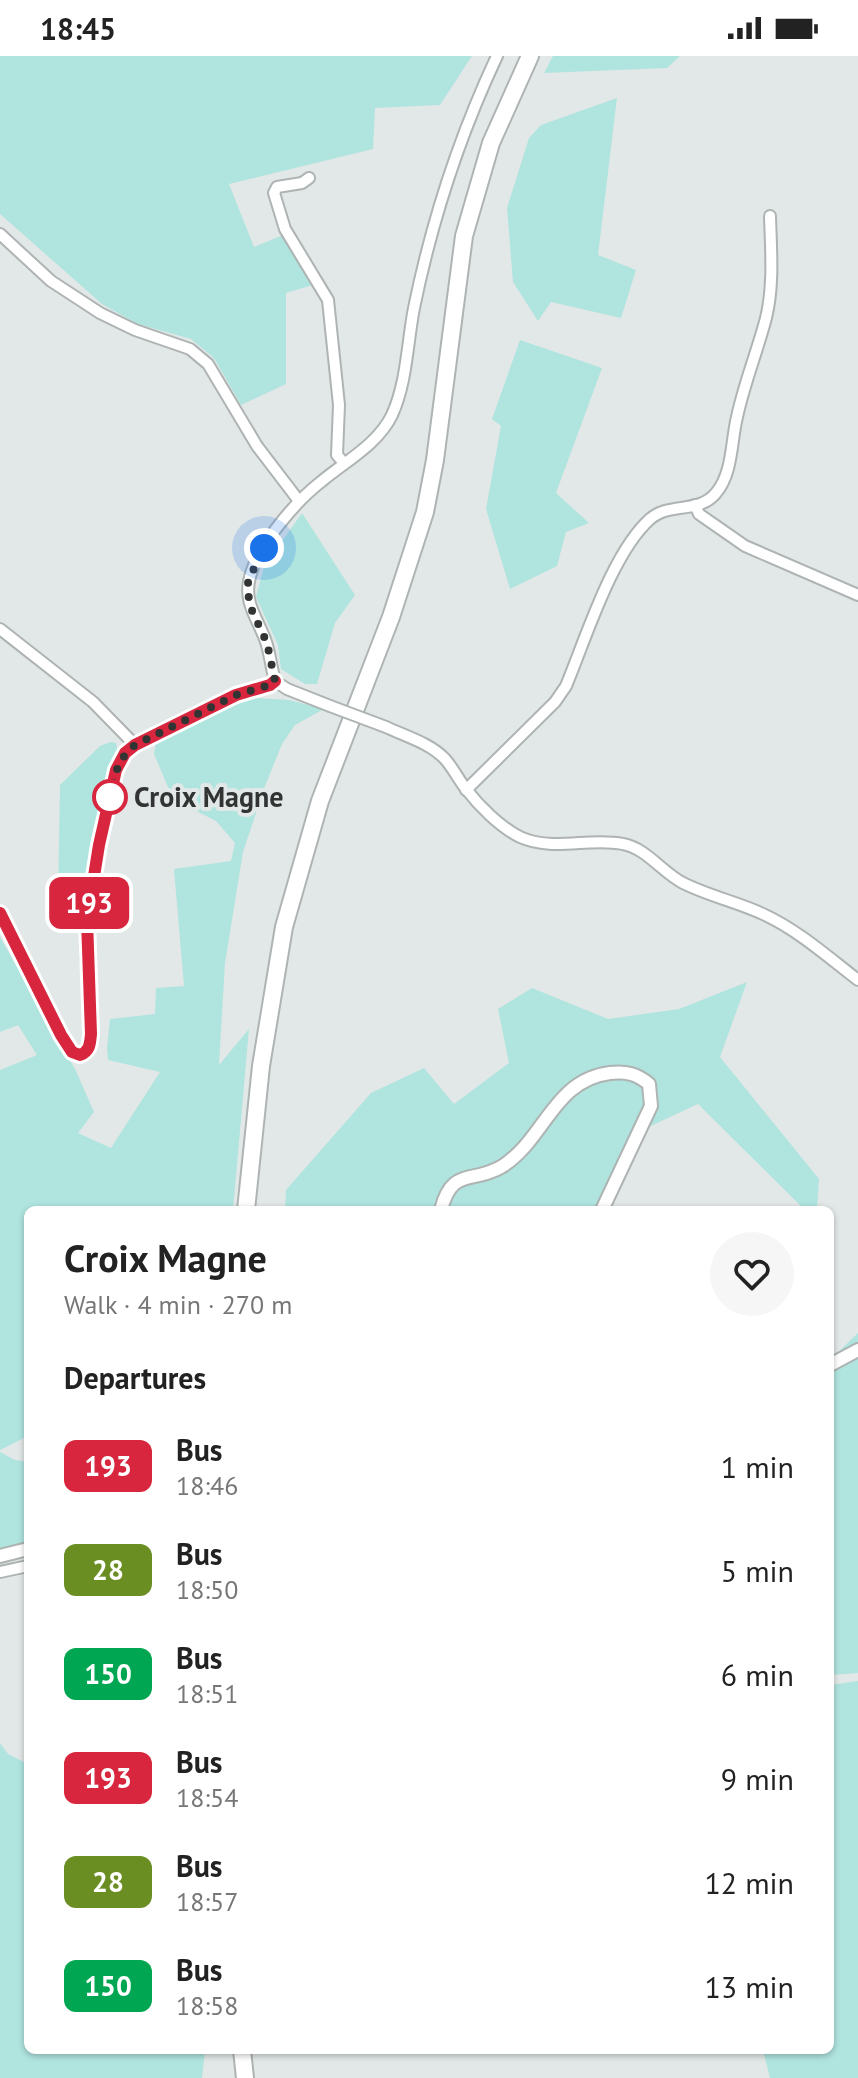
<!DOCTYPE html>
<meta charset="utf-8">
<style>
body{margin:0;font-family:"PT Sans",sans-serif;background:#f6f6f6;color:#222;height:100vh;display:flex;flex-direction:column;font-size:30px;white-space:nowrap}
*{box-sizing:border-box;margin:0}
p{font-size:26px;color:#767676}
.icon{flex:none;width:44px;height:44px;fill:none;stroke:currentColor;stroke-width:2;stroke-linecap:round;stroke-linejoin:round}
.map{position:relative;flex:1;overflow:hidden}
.side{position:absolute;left:24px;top:1150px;width:810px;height:848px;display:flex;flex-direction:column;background:#fff;border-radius:12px;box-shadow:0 2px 6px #0004}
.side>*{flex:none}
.badge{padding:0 16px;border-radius:12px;font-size:28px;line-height:52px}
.you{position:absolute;width:40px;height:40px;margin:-20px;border:6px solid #fff;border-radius:50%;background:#1a73e8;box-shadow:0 0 0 12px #1a73e833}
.map>.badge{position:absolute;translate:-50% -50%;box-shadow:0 0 0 4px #fff}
h2{padding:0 40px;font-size:30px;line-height:72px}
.round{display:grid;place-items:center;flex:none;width:84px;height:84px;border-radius:42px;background:#f6f6f6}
.overview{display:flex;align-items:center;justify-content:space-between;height:136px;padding:0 40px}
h1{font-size:38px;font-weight:600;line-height:60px}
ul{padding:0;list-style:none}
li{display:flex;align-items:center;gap:24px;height:104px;padding:0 40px}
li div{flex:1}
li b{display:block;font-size:30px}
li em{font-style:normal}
li .badge{min-width:88px;font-weight:700;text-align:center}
.status{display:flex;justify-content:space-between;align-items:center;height:56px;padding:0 40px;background:#fff;direction:ltr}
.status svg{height:22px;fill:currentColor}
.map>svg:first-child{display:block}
</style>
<div class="status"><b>18:45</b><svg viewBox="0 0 49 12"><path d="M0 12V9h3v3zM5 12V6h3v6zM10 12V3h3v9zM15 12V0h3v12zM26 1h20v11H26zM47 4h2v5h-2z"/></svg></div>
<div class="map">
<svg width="858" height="2022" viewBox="0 0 858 2022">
<rect width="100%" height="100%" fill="#e2e8e7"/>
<g fill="#b0e4df">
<path d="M0,0H472L440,49L375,52L373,93L229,128L254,191L283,179L316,228L286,237V328L241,349L214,302L191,283L138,268L102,248L0,158Z"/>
<path d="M553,0H680L667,12L544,17Z"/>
<path d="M617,42L598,199L636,214L621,262L551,246L538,265L513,226L507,152L529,82L541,69Z"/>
<path d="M520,284L602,312L556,437L589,467L566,476L557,510L510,533L486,453L501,370L492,363Z"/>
<path d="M302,457L355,539L335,567L317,628H305L281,613L278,589L256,541L264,511Z"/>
<path d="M255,642L289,644L324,653L295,669L282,688L265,730L243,796L225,907L219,1009L249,973L233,1154H28V1380L0,1394V1014L37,999L18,969L0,976V881L76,1015L94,1056L78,1077L111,1092L160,1016L108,1004L107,992L110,963L155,958L156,932L184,930L174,813L231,805L235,787L216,765L173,743L154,698L156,685L223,653Z"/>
<path d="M111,686L116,687L117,693L105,725L81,849L58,844L60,729L100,690Z"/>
<path d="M747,926L720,1001L819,1123L817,1154H805L698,1048L629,1080L607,1154H285L286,1134L371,1037L424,1012L454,1048L509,1007L498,953L532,932L608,963L679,953Z"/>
<path d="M858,1277V1617L830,1619V1304Z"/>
<path d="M0,1396L15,1404L28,1406V1485L0,1494Z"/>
<path d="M858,1625V2022H770L763,1994H830V1740L833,1730L830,1721V1629Z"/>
<path d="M0,1687L8,1698L28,1708V1994H205L202,2022H0Z"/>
</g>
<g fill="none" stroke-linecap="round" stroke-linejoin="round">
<defs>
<g id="minor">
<path d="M309,122L302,127L277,131L274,137L285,173L328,244L339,349L337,399L344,407"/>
<path d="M0,178L51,225L100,257L135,274L190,293L208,308L257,390L299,445"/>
<path d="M695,449L699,458L745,490L858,539"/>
<path d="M0,573L93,646L135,689"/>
<path d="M330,650L287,633L275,625C271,611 270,596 265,583C257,562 243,545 250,521C258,489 296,445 322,425C346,405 378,388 392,359C407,326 407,288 414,252C432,164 459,81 497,0"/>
<path d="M386,671C405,680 430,687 445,703C453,712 458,723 466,733C479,750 500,771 520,781C553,796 589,781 623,788C646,792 663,817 683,827C709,840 737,846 763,858C798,874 828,901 858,924"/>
<path d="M466,734L555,646L566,630C586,582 612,497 650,463C669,446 699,458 716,437C733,417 731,385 737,361C744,328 757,296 766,262C774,229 771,194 770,160"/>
<path d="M0,857L61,979C65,986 69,996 76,998C101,1005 88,923 87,909C83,843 101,778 116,714L125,697L135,689L236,639L270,629L275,625"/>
<path d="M0,1516L28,1510"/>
</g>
<g id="tertiary">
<path d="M441,1154C452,1111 471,1128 501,1111C545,1084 553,1024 610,1017C626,1015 637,1018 649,1028L651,1050L602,1154"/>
<path d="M830,1309L858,1294"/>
<path d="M0,1500L28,1493"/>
</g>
<g id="primary">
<path d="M246,1154L261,1010L284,871L320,745L391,561L425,456L435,404L464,180L491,87L530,0"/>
<path d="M242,1994L245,2022"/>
</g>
</defs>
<use href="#minor" stroke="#aeb4b3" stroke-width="14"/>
<use href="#tertiary" stroke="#aeb4b3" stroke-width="16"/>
<use href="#primary" stroke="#aeb4b3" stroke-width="20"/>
<use href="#minor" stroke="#fff" stroke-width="10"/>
<use href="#tertiary" stroke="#fff" stroke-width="12"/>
<use href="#primary" stroke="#fff" stroke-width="16"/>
<defs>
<path id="minor-bridge" d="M330,650L386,671"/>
</defs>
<use href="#minor-bridge" stroke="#aeb4b3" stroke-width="14" stroke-linecap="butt"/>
<use href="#minor-bridge" stroke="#fff" stroke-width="10"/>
</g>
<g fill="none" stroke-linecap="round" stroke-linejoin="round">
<defs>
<path id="line" d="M0,857L61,979L72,996L80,999C90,995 90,988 91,978L87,864L99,789L116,714L125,697L135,689L236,639L270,629L275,625"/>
</defs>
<use href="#line" stroke="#fff" stroke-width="18"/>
<use href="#line" stroke="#d7263d" stroke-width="12"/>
<path stroke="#323434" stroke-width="8" stroke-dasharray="0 14.4" d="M110,741C114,720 118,702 135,689L236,639L270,629L275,625L267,587L249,548L248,525L264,492"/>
</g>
<circle fill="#fff" stroke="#d7263d" stroke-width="4" cx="110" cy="741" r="16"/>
<g text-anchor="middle" stroke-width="8" stroke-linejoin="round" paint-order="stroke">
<g font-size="28" font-weight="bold" fill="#323434" stroke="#e2e8e7" text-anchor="start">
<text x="134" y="751">Croix Magne</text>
</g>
</g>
</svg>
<div class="you" style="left:264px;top:492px"></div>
<b class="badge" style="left:89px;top:847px;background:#d7263d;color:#fff">193</b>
<section class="side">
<div class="overview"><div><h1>Croix Magne</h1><p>Walk · 4 min · 270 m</p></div><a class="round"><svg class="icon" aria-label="heart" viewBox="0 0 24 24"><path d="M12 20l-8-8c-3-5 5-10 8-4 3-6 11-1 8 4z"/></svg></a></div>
<h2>Departures</h2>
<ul>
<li><span class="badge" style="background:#d7263d;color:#fff">193</span><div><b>Bus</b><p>18:46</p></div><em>1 min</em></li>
<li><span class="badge" style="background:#6b8e23;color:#fff">28</span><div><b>Bus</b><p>18:50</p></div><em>5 min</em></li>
<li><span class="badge" style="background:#00a651;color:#fff">150</span><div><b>Bus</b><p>18:51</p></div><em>6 min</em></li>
<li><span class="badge" style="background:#d7263d;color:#fff">193</span><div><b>Bus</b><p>18:54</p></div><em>9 min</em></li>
<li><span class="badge" style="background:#6b8e23;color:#fff">28</span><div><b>Bus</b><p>18:57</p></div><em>12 min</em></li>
<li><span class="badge" style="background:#00a651;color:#fff">150</span><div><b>Bus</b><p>18:58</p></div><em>13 min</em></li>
</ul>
</section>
</div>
